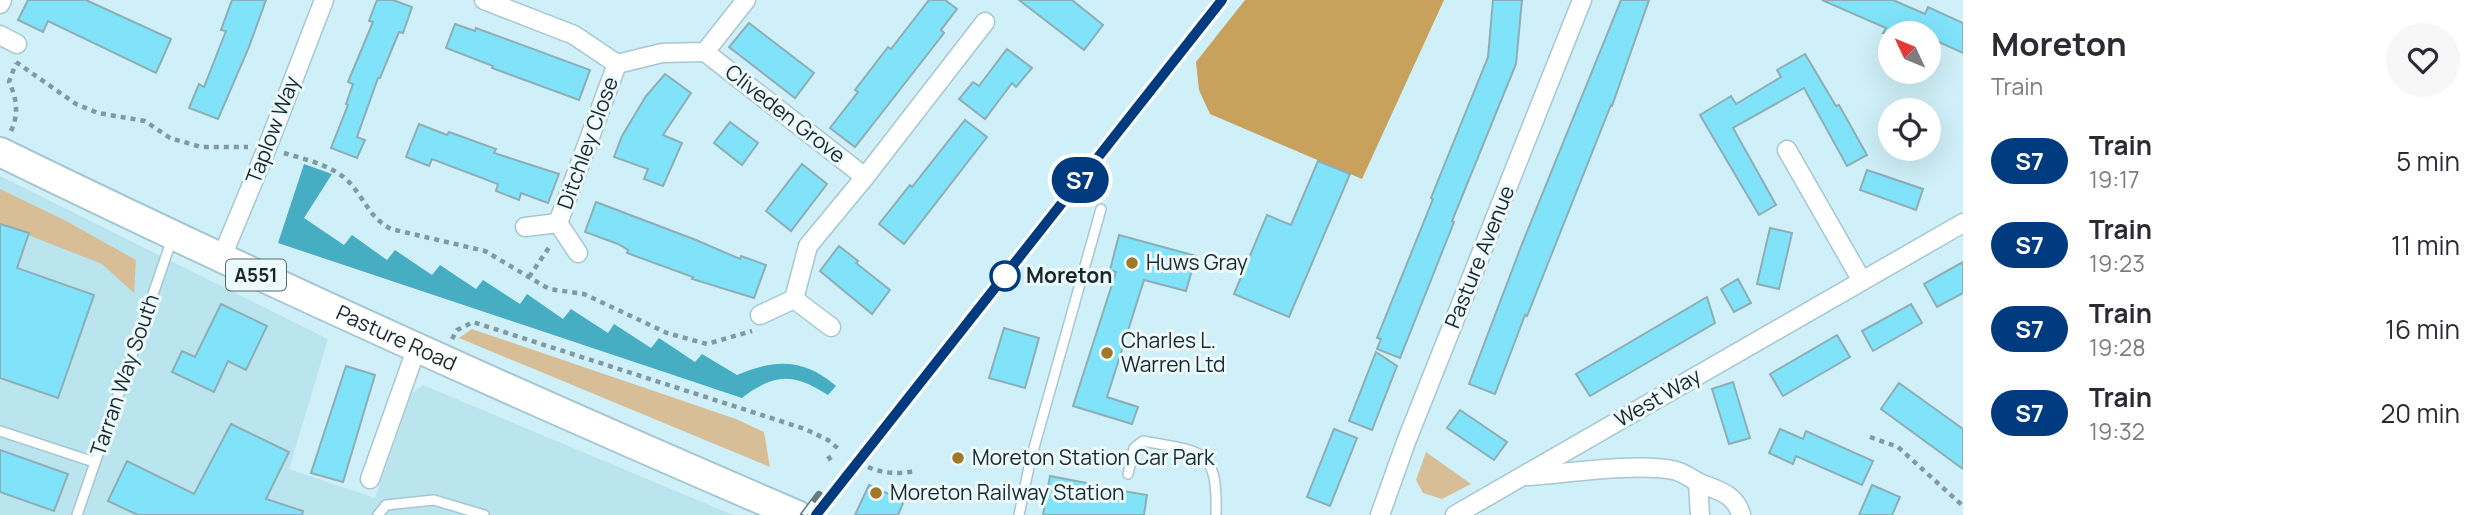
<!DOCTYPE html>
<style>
body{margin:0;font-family:Manrope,sans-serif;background:#f7f7f7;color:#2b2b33;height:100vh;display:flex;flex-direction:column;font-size:26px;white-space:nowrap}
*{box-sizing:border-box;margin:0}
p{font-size:23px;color:#7c7c81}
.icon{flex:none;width:38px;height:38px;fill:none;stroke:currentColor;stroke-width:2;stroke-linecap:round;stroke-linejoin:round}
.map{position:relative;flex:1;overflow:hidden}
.drawer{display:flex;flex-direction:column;background:#fff;width:525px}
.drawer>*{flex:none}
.badge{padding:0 14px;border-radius:23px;font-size:24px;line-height:46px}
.needle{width:46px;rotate:314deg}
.buttons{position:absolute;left:1878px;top:21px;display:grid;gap:14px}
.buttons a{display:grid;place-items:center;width:63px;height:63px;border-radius:50%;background:#fff;box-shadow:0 7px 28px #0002;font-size:35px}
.map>.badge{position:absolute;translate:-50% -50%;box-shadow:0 0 0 4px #fff}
.round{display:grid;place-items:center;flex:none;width:74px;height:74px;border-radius:37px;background:#f7f7f7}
.overview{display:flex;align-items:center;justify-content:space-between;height:119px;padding:0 28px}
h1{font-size:33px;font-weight:700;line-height:52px}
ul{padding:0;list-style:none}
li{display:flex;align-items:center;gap:21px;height:84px;padding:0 28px}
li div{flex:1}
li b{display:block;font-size:26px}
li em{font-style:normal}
li .badge{min-width:77px;font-weight:700;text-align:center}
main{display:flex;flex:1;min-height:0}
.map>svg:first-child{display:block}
</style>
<main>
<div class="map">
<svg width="1963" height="515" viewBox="0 0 1963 515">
<rect width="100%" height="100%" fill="#cff0f8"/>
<path fill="#bae4ee" d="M0,176L328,339L289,469L375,498L412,393L423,385L733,515H0Z"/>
<g fill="#d7be96">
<path d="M0,189L66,221L136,260L134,293L102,264L0,224Z"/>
<path d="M472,329L736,419L764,432L770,467L459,338Z"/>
<path d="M1426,452L1471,484L1442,499L1423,493L1416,480Z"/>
</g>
<path fill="#c8a15d" d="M1245,0H1444L1362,179L1210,114L1199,90L1196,62Z"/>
<path fill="#47adc2" d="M304,164L332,174L304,218L344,245L352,235L387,260L395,250L432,275L440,265L476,289L483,280L520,304L527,294L563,319L571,309L608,333L614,324L651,348L659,338L695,362L702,354L737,375C774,359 804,358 836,386L828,395C793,373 775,373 742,398L278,243Z"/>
<g fill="#80e3fa" stroke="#8eaeb6" stroke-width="2">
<path d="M28,0H86L171,39L156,73L48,21L43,32L18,20Z"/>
<path d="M232,0H266L249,47L218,119L189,108L199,84L204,87L226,31L221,30Z"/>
<path d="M377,0H393L412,7L403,33L399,32L380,78H378L357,137L365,140L357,158L331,148L348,105L346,104L353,84L348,82L373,22L369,21Z"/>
<path d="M929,0H945L957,9L941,30L944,33L930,51L855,147L830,128L858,92L855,90L888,47L891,49Z"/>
<path d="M1019,0H1072L1103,25L1084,50Z"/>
<path d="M1493,0H1522L1516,64L1452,221L1454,222L1400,358L1377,349L1381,339L1377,338L1433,199L1431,198L1488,57Z"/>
<path d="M1621,0H1649L1612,106L1611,105L1527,316L1525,315L1495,394L1469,384L1522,244Z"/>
<path d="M1822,0H1893L1925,14L1928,7L1963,23V53L1928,37V33H1920L1907,27L1904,33H1883L1886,28Z"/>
<path d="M749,23L814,73L795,98L729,47Z"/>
<path d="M455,24L475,31L476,28L590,70L579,100L492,68L493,66L446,48Z"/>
<path d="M1007,49L1032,68L1016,87L1012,83L985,119L959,99L973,82L979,86Z"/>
<path d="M1805,54L1836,106L1839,105L1867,155L1847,166L1804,88L1733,128L1776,205L1759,215L1700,115L1731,96L1736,104L1781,77L1777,70Z"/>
<path d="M665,74L691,93L663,135L682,143L663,186L644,179L648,169L614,157L622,136L646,96Z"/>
<path d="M965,120L987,137L904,244L879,224L910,185L912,187Z"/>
<path d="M730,122L758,143L742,165L714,143Z"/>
<path d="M419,124L447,135L449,132L496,149L494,153L559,174L548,203L521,193L519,200L496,191L498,184L432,159L429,166L406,157Z"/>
<path d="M1318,161L1350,174L1289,317L1234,294L1267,215L1291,225Z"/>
<path d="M802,164L827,184L791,231L766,211Z"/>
<path d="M1867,170L1923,189L1916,210L1860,190Z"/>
<path d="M596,202L696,240L740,259L741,256L766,265L754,298L692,279L693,277L627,253L628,250L618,244L585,232Z"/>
<path d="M0,224L29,233L17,268L94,295L58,398L0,378Z"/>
<path d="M1770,228L1792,233L1779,289L1757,284Z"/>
<path d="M1119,235L1196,256L1186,291L1144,280L1107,397L1138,407L1132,424L1073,406L1116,272L1110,270Z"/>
<path d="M839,246L858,261L856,263L890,290L872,314L820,271Z"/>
<path d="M1963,262V293L1937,307L1924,284Z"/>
<path d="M1738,279L1751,303L1734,312L1721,289Z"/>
<path d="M1707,297L1715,323L1590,396L1576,374Z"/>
<path d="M221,304L267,326L246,370L228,361L214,392L172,372L182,351L195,357Z"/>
<path d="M1911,304L1922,323L1873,351L1862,331Z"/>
<path d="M1004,328L1039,338L1025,388L989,378Z"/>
<path d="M1837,335L1850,357L1783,396L1770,374Z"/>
<path d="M1376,352L1397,366L1372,430L1349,421Z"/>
<path d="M346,366L375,375L343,482L311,473Z"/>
<path d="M1733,382L1750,438L1729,444L1712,389Z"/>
<path d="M1899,383L1963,429V469L1881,409Z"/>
<path d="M1460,410L1507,442L1494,460L1447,428Z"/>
<path d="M231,424L289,452L266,499L303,511L302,515H138L108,501L127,461L194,494Z"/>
<path d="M1334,429L1357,438L1330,506L1307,497Z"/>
<path d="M1780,429L1803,439L1806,431L1873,461L1862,485L1796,456L1793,464L1769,453Z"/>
<path d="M0,450L68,474L54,511L0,492Z"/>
<path d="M1050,476L1087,483V485L1147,495L1144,515H1043Z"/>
<path d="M869,485L904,501L898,515H855Z"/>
<path d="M1872,485L1900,497L1892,515H1859Z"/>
</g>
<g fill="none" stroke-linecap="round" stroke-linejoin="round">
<defs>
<g id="lane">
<path d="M0,431L94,462"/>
<path d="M1128,474L1134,448L1143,441C1201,452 1218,446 1216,515"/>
<path d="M77,515L172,239"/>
<path d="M378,515L386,505L434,500L484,515"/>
<path d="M1019,515L1030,462L1101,209"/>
</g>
<g id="street">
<path d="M484,0L574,35L617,64L662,53L705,52L746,0"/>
<path d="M0,4L2,0"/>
<path d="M0,35L17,44"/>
<path d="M705,52L865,177L985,22"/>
<path d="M1787,150L1862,281"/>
<path d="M558,223L617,64"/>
<path d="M558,223L578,253"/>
<path d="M525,227L558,223"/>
<path d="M221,259L267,148L324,0"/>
<path d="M760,315L794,299"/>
<path d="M831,327L794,299L808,246L865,177"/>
<path d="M1529,476C1571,473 1633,463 1673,470C1684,472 1692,480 1702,484C1720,491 1736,495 1741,515"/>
<path d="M370,479L417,347"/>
<path d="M1698,483L1700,515"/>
<path d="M1380,515L1406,442L1582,0"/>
<path d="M1455,515L1963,223"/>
</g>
<g id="primary">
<path id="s1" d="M0,152C262,280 529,400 797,515"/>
</g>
</defs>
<use href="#lane" stroke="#a7c7cf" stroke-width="12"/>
<use href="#street" stroke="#a7c7cf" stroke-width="21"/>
<use href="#primary" stroke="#a7c7cf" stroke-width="32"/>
<g stroke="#81999f" stroke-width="4.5" stroke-dasharray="5 5" stroke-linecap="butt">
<path d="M16,62L76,104L98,113L145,121L170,138L201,147H248"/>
<path d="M11,131C19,114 17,99 9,82L16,63"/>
<path d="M284,153C304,159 330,165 346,179C364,196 368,217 391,229L485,251L549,289L584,294L667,333L707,344L752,331"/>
<path d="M529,277L550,246"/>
<path d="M452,339L457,330L473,322L805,429L828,440L841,451"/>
<path d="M1870,437L1898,447L1963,506"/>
<path d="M828,456L832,462"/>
<path d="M868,467C883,474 900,474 915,471"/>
</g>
<use href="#lane" stroke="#fff" stroke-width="9"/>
<use href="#street" stroke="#fff" stroke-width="18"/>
<use href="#primary" stroke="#fff" stroke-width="28"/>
<defs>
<g id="rail">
<path d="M804,515L819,495"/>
<path d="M816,515L1222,0"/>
</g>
</defs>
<use href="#rail" stroke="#667b80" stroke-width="8"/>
<use href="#rail" stroke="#ecf9fd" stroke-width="5" stroke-dasharray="16" stroke-linecap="butt"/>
</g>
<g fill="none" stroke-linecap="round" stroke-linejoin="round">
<defs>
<path id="line" d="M816,515L1222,0"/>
</defs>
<use href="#line" stroke="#fff" stroke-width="16"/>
<use href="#line" stroke="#003b80" stroke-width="10"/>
</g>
<g fill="#a17827" stroke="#ecf9fd" stroke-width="2.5">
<circle cx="1132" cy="263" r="7"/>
<circle cx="1107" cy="353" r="7"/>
<circle cx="958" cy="458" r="7"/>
<circle cx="876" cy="493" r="7"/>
</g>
<circle fill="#fff" stroke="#003b80" stroke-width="3.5" cx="1005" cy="276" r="14"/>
<g text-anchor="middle" stroke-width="6" stroke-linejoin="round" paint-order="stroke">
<rect fill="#ecf9fd" stroke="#5a676a" stroke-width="2" x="226" y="259.5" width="60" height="31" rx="5"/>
<g font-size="19" font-weight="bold" fill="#1b282b">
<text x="256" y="282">A551</text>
</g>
<g font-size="21" fill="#1b282b" stroke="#ecf9fd">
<text transform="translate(785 114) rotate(38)" y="7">Cliveden Grove</text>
<text transform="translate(273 130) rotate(-69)" y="7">Taplow Way</text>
<text transform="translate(588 143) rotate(-70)" y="7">Ditchley Close</text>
<text transform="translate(1480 257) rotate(-68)" y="7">Pasture Avenue</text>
<text dy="7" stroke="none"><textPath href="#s1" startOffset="438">Pasture Road</textPath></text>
<text transform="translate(125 375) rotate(-71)" y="7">Tarran Way South</text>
<text transform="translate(1658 398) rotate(-30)" y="7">West Way</text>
</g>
<g font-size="21" fill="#1b282b" stroke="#ecf9fd" text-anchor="start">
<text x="1146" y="270">Huws Gray</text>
<text x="1121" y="348">Charles L.<tspan x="1121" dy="24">Warren Ltd</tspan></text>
<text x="972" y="465">Moreton Station Car Park</text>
<text x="890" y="500">Moreton Railway Station</text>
</g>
<g font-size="21" font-weight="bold" fill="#1b282b" stroke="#ecf9fd" text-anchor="start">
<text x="1026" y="283">Moreton</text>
</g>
</g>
</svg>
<div class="buttons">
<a><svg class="needle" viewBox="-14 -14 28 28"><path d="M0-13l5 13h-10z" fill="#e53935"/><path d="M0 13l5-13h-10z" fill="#7c7c81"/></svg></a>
<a><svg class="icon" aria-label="locate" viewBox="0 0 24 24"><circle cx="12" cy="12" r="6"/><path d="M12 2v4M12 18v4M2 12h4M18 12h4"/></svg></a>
</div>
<b class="badge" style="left:1080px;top:180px;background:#003b80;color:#fff">S7</b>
</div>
<section class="drawer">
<div class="overview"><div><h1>Moreton</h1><p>Train</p></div><a class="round"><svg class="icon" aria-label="heart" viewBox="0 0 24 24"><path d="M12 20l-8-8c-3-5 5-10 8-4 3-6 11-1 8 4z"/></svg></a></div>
<ul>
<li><span class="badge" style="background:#003b80;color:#fff">S7</span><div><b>Train</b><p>19:17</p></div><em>5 min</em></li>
<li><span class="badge" style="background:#003b80;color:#fff">S7</span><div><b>Train</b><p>19:23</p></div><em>11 min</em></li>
<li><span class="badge" style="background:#003b80;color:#fff">S7</span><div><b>Train</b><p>19:28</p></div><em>16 min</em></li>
<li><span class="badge" style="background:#003b80;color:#fff">S7</span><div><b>Train</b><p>19:32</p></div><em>20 min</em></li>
</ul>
</section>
</main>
